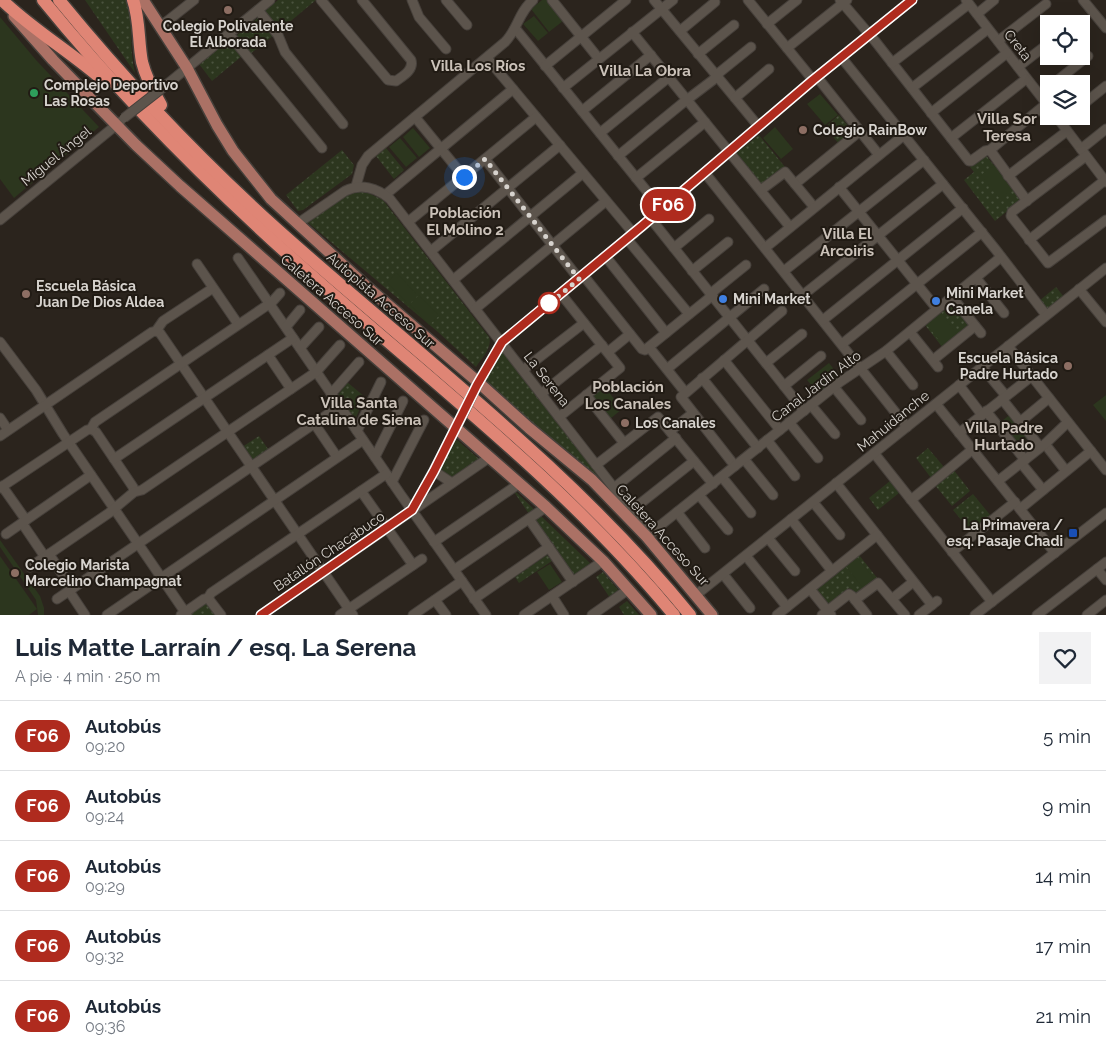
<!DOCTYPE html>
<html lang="es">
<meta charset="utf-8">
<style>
body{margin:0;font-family:Raleway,sans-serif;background:#f2f2f3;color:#1f2937;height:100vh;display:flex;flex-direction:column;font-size:19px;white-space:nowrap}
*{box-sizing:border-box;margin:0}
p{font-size:16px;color:#747a83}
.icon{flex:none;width:28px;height:28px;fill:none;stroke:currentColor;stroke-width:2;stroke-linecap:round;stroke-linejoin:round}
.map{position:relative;height:615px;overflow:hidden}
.sheet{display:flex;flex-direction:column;background:#fff;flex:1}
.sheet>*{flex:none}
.badge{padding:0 10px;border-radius:16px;font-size:18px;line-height:32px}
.buttons{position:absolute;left:1040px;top:15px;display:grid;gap:10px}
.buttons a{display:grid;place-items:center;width:50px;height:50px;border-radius:0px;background:#fff;box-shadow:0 5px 20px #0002;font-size:25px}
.you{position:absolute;width:25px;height:25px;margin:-12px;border:4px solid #fff;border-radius:50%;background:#1a73e8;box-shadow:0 0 0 8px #1a73e833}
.map>.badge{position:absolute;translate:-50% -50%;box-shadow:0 0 0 2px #fff}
.round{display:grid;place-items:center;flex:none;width:52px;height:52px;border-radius:0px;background:#f2f2f3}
.overview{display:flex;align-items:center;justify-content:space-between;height:85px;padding:0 15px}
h1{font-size:24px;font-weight:700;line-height:38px}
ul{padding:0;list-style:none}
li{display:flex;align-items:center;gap:15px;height:70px;padding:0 15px;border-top:1px solid #e0e1e3}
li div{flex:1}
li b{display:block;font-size:19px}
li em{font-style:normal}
li .badge{min-width:55px;font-weight:700;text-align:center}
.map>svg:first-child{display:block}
</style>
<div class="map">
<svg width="1106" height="615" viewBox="0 0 1106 615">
<defs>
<pattern id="green-dots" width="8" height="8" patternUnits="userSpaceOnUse" patternTransform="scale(1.25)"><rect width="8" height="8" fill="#2c361e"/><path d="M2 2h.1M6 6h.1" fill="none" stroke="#4a523e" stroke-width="1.8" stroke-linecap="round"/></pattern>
</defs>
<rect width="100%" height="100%" fill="#2b241d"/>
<g fill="url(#green-dots)">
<path d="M85,0H128C133,24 129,49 135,73Z"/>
<path d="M278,0H316L280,30L265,11Z"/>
<path d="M260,16L275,34L249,55L237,39L236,36Z"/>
<path d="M229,40L242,56L212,81L199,64Z"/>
<path d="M839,115L853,132L839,144L825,127Z"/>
<path d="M759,135L785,167L759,187L734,155Z"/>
<path d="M386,148L404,170L394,179L376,156Z"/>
<path d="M342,150L354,165L352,174L303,210L298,211L286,195Z"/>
<path d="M985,154L1021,200L995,221L964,180L974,172L970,167Z"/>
<path d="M364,191L383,200L489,337C493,347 481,359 476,367L438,332L306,221L352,192Z"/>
<path d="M1056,287L1064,297L1047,311L1039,301Z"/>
<path d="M953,303L973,326L943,348L925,325Z"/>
<path d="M502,349L607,486L574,456L525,418L483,379Z"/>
<path d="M347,382L365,397L354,422L337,397Z"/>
<path d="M259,436L268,449L252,461L242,447Z"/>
<path d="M455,438L479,459L451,480L436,471Z"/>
<path d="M928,448L944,467L931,478L916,458Z"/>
<path d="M953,469L970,491L952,506L934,484Z"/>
<path d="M890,481L899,493L878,510L869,498Z"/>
<path d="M515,491L591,564L572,577L514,492Z"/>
<path d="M973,494L991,516L971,532L953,510Z"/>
<path d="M547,555L552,561L519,583L515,577Z"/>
<path d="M859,555L878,579L856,596L849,588L828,605L816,590Z"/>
<path d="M603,572L619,591L610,598L596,577Z"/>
<path d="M207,601L216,615H191L190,613Z"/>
<path d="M627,601L639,615H624L619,607Z"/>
</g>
<g fill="#2c361e">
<path d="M542,0H547L563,21L549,32L531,9Z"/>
<path d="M534,16L548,33L538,41L523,24Z"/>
<path d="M0,17L36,60L99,127L14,198L0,179Z"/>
<path d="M820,94L838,115L825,125L807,104Z"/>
<path d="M775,127L793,149L781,159L763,138Z"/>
<path d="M413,128L430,148L419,157L403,137Z"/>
<path d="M400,138L417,158L406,167L389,147Z"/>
<path d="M995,165L1013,188L1000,199L981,175Z"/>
<path d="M397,273L416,294L407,303L387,282Z"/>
<path d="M419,295L439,316L429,325L410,304Z"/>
<path d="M941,313L959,337L945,348L927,325Z"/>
<path d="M829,363L840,377L819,394L807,380Z"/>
<path d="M604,386L622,409L610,419L592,396Z"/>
<path d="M1106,395V421L1093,405Z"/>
<path d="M1012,413L1029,437L1015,447L998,424Z"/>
<path d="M0,540L40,596L44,608V615H38L36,600L0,547Z"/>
<path d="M0,556L37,609L29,615H0Z"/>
<path d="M857,557L874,579L863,588L846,566Z"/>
<path d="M550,564L562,582L549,590L537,572Z"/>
</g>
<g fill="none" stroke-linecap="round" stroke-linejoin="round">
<defs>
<g id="minor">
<path d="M321,0L388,80L396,81C403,76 414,70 411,60L362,0"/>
<path d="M412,0L419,17L446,49"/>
<path d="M446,0L467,25"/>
<path d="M552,0L599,59"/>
<path d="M654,0L759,127"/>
<path d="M748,0L813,80"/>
<path d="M840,0L875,41L969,161H971L985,151L990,150L1046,104"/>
<path d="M966,0L1049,107"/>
<path d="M1083,0L1106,28"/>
<path d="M258,10L278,35L285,52L343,124"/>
<path d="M977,14L994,0"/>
<path d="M767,24L797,0"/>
<path d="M161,26L194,0"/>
<path d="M515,28L662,210"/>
<path d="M680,31L715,2"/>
<path d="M632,32L790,227"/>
<path d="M229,34L322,148"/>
<path d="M998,41L1046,4"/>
<path d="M787,48L847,0"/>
<path d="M698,54L734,25"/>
<path d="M841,57L996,250L1046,315"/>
<path d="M487,58L634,234"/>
<path d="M892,63L969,4"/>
<path d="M545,66L626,0"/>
<path d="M1018,67L1049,43"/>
<path d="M817,77L879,155"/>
<path d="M1053,84L1088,56"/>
<path d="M165,86L270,0"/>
<path d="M563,88L673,0"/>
<path d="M912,88L988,29"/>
<path d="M735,98L769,69"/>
<path d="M1081,106L1106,86"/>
<path d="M582,111L651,55"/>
<path d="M931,113L1007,53"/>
<path d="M1056,116L1106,182"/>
<path d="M415,117L464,177"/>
<path d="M600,133L669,77"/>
<path d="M951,138L1026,79"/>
<path d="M1081,149L1106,129"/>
<path d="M990,150L1027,201"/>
<path d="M618,156L684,102L713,80L720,72L751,47"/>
<path d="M1086,156L1012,212L1011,216L1048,263L1106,220"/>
<path d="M485,159L579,279"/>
<path d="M705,173L907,427"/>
<path d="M1008,176L1067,131"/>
<path d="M636,178L705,122"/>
<path d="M795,184L860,131"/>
<path d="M356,186L362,165L368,156L505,42C518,29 518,13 533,0"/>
<path d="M839,187L937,309"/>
<path d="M761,190L785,172L814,207"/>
<path d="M385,195L513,89"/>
<path d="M651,219L804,411"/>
<path d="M0,220L120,122"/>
<path d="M408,222L536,117"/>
<path d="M297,224L345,191C361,183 377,188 390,199L614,488L652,533"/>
<path d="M627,239L689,314"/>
<path d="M1029,240L1105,180"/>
<path d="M674,248L709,219"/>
<path d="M765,248L904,135"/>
<path d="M431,251L560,145"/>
<path d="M606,257L666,333"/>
<path d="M238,258L401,495L486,615"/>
<path d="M197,264L238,324"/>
<path d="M692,271L728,242"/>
<path d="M784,271L924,160"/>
<path d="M583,275L642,349L645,350L708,299L715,290L746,265"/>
<path d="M976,278L1004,313"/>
<path d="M453,280L583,173"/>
<path d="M1079,289L1106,322"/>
<path d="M803,295L943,184"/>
<path d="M952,297L981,333"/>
<path d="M475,309L606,201"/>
<path d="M823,320L963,208"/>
<path d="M286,327L300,310"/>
<path d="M156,331L160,333L353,615"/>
<path d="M910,332L938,367"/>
<path d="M0,342L36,390L63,434L187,615"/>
<path d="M842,344L982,232"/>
<path d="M1008,346L1106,470"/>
<path d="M649,347L685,392"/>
<path d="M300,348L319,327"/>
<path d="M886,351L913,385"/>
<path d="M608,352L630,334"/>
<path d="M268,355L291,389"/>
<path d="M724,360L780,430"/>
<path d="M933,360L975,326"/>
<path d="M766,363L802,334"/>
<path d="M982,367L1006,396"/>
<path d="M667,369L764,289"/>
<path d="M523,370L584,323"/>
<path d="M702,378L758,448"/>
<path d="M477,385L502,342L651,219L813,80L912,0"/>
<path d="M959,385L982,415"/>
<path d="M784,386L821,356"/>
<path d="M834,387L861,420"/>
<path d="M331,394L359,362"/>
<path d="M541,394L602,345"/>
<path d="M586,395L624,443"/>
<path d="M1002,399L1040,447"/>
<path d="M936,404L1055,553"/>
<path d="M811,405L835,434"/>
<path d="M986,411L1025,460"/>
<path d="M559,417L620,368L561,294"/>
<path d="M0,418L8,430"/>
<path d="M789,422L818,458"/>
<path d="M1020,422L1049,398"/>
<path d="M314,423L337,457"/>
<path d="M91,429L96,432L133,487L134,492"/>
<path d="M357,431L381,382"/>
<path d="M670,431L693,413"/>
<path d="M959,433L1032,376"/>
<path d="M0,436L152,332L156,331L163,321L213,288"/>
<path d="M767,440L795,476"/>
<path d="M1045,444L1066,471"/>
<path d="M874,453L992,602"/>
<path d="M375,457L403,401"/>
<path d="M114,459L293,338"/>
<path d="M744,459L773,495"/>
<path d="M1021,463L1043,490"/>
<path d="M596,465L658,417L713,484"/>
<path d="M735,466L681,397L782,311"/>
<path d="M434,471L452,483"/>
<path d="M722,477L751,513"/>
<path d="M998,481L1045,444L1068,422"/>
<path d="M392,482L424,420"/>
<path d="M836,483L932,605"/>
<path d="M2,486L26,520"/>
<path d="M0,488L87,430L91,429L95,422L272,302L280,293"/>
<path d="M614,488L676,438"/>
<path d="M361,491L413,565"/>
<path d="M699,495L728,530"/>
<path d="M911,500L973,449"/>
<path d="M813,502L840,535"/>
<path d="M415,506L458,424"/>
<path d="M1020,509L1091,451"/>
<path d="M632,510L694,461"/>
<path d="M677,512L705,548"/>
<path d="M529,519L573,582"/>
<path d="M791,519L832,571"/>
<path d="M22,523L45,557"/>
<path d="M6,534L91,475"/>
<path d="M647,536L840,382L886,351L1001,257"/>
<path d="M768,538L795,571"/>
<path d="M434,542L520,483"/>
<path d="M952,552L1015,502"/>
<path d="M49,554L72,589"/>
<path d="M746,556L787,607"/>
<path d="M30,567L109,513L134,492L142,490L316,372L340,345"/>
<path d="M1097,569L1106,580"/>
<path d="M454,570L546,507"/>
<path d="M723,574L750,608"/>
<path d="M810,589L831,615"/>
<path d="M69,591L85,615"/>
<path d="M696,595L1106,268"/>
<path d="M552,596L564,615"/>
<path d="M208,598L221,615"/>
<path d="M57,599L340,406"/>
<path d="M474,599L549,547"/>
<path d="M892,599L913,582"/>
<path d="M435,600L446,615"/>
<path d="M855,600L878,583L905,615"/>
<path d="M107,615L363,440"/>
<path d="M181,615L204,599L208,598L211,593L386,474"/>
<path d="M261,615L490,457"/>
<path d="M340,615L422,559"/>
<path d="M413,615L462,581"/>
<path d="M524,615L603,561"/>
<path d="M592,615L629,589"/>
<path d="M777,615L877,535"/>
<path d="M822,615L849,594L852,596L867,615"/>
<path d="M919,615L937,601"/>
<path d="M975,615L1106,513"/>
<path d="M1037,615L1106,562"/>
<path d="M1087,615L1106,600"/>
</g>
<g id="major">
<path d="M143,0L187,68L217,125L233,151L271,199L367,287L478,382L529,428L592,480L647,537L712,615"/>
<path d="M14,16L53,60L136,145L180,186L546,507L603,561L651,615"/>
</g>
<g id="highway">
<path d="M2,0C33,30 71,52 104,81"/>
<path d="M43,0C126,102 220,195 319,282C441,389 570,489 674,615"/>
<path d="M59,0C126,82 200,160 279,231C418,355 572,470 690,615"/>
<path d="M133,0C140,20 138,41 142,62C146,78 153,91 161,105"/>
</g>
</defs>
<use href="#minor" stroke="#46403b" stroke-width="11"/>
<use href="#major" stroke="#46403b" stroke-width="14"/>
<use href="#highway" stroke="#46403b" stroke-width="15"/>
<use href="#minor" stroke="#5c544c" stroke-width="9"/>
<use href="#major" stroke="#ab7165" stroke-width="11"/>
<use href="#highway" stroke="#df8575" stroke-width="12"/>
<defs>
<g id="minor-bridge">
<path d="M124,118L165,86"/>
<path d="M458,424L477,385"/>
</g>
</defs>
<use href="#minor-bridge" stroke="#46403b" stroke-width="11" stroke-linecap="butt"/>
<use href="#minor-bridge" stroke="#5c544c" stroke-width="9"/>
</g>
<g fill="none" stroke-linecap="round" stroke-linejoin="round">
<defs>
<path id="line" d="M261,615L412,510L434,471L477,385L502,342L642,226L813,80L912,0"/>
</defs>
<use href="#line" stroke="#fff" stroke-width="11"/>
<use href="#line" stroke="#af2b1e" stroke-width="8"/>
<path stroke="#d7d3ce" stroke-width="5" stroke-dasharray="0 9" d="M464,177L485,159L579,279L548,305L549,303"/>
</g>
<g fill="#8d6e63" stroke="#211b14" stroke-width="2">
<circle cx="228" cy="10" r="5"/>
<circle cx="803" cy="130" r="5"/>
<circle cx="26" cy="294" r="5"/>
<circle cx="1068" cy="366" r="5"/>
<circle cx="625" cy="423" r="5"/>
<circle cx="15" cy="573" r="5"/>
</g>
<circle fill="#2e9e5b" stroke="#211b14" stroke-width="2" cx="34" cy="93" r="5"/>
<g fill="#3f7fe0" stroke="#211b14" stroke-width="2">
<circle cx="723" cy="299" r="5"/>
<circle cx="936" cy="301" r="5"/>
</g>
<circle fill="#fff" stroke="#af2b1e" stroke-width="2.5" cx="549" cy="303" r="10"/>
<rect fill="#1a4fb4" stroke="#211b14" stroke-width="2" x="1068" y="528" width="10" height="10" rx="2.5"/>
<g text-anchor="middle" stroke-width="4" stroke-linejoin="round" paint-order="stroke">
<g font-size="14" font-weight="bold" fill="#d7d3ce" stroke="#211b14" text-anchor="start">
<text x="228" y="31" text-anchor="middle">Colegio Polivalente<tspan x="228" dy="16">El Alborada</tspan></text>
<text x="44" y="90">Complejo Deportivo<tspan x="44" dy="16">Las Rosas</tspan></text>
<text x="813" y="135">Colegio RainBow</text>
<text x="36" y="291">Escuela Básica<tspan x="36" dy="16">Juan De Dios Aldea</tspan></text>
<text x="946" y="298">Mini Market<tspan x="946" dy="16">Canela</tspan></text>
<text x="733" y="304">Mini Market</text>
<text x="1058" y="363" text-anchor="end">Escuela Básica<tspan x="1058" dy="16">Padre Hurtado</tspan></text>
<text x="635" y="428">Los Canales</text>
<text x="1063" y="530" text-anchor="end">La Primavera /<tspan x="1063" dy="16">esq. Pasaje Chadi</tspan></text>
<text x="25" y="570">Colegio Marista<tspan x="25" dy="16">Marcelino Champagnat</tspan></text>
</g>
<g font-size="14" fill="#d7d3ce" stroke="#211b14">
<text transform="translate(1018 45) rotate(52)" y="5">Creta</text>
<text transform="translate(56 156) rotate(-39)" y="5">Miguel Ángel</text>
<text transform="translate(332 300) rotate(41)" y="5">Caletera Acceso Sur</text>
<text transform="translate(381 300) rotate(41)" y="5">Autopista Acceso Sur</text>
<text transform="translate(547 379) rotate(52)" y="5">La Serena</text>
<text transform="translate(816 386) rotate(-37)" y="5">Canal Jardin Alto</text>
<text transform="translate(893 421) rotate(-39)" y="5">Mahuidanche</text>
<text transform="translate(663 535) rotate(48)" y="5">Caletera Acceso Sur</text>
<text transform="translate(329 551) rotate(-34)" y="5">Batallón Chacabuco</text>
</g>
<g font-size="15" font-weight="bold" fill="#cbc2b9" stroke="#211b14">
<text x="478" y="71">Villa Los Ríos</text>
<text x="645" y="76">Villa La Obra</text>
<text x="1007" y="124">Villa Sor<tspan x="1007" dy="17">Teresa</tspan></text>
<text x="465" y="218">Población<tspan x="465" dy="17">El Molino 2</tspan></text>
<text x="847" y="239">Villa El<tspan x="847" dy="17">Arcoiris</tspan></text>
<text x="628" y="392">Población<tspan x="628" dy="17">Los Canales</tspan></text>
<text x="359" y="408">Villa Santa<tspan x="359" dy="17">Catalina de Siena</tspan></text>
<text x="1004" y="433">Villa Padre<tspan x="1004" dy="17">Hurtado</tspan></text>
</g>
</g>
</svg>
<div class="buttons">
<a><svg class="icon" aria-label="locate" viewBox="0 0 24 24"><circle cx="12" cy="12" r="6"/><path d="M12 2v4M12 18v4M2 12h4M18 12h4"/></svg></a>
<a><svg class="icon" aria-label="layers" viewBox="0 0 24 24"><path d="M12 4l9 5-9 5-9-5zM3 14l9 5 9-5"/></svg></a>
</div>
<div class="you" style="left:464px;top:177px"></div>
<b class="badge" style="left:668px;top:205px;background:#af2b1e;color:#fff">F06</b>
</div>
<section class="sheet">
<div class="overview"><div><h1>Luis Matte Larraín / esq. La Serena</h1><p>A pie · 4 min · 250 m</p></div><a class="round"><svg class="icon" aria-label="heart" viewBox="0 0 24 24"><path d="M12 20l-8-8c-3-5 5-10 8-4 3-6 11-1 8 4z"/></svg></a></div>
<ul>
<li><span class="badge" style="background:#af2b1e;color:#fff">F06</span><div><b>Autobús</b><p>09:20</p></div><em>5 min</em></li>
<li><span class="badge" style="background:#af2b1e;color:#fff">F06</span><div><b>Autobús</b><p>09:24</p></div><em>9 min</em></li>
<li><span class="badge" style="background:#af2b1e;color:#fff">F06</span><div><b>Autobús</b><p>09:29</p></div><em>14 min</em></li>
<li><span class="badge" style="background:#af2b1e;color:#fff">F06</span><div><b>Autobús</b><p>09:32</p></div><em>17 min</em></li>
<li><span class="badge" style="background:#af2b1e;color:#fff">F06</span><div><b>Autobús</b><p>09:36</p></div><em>21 min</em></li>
</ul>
</section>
